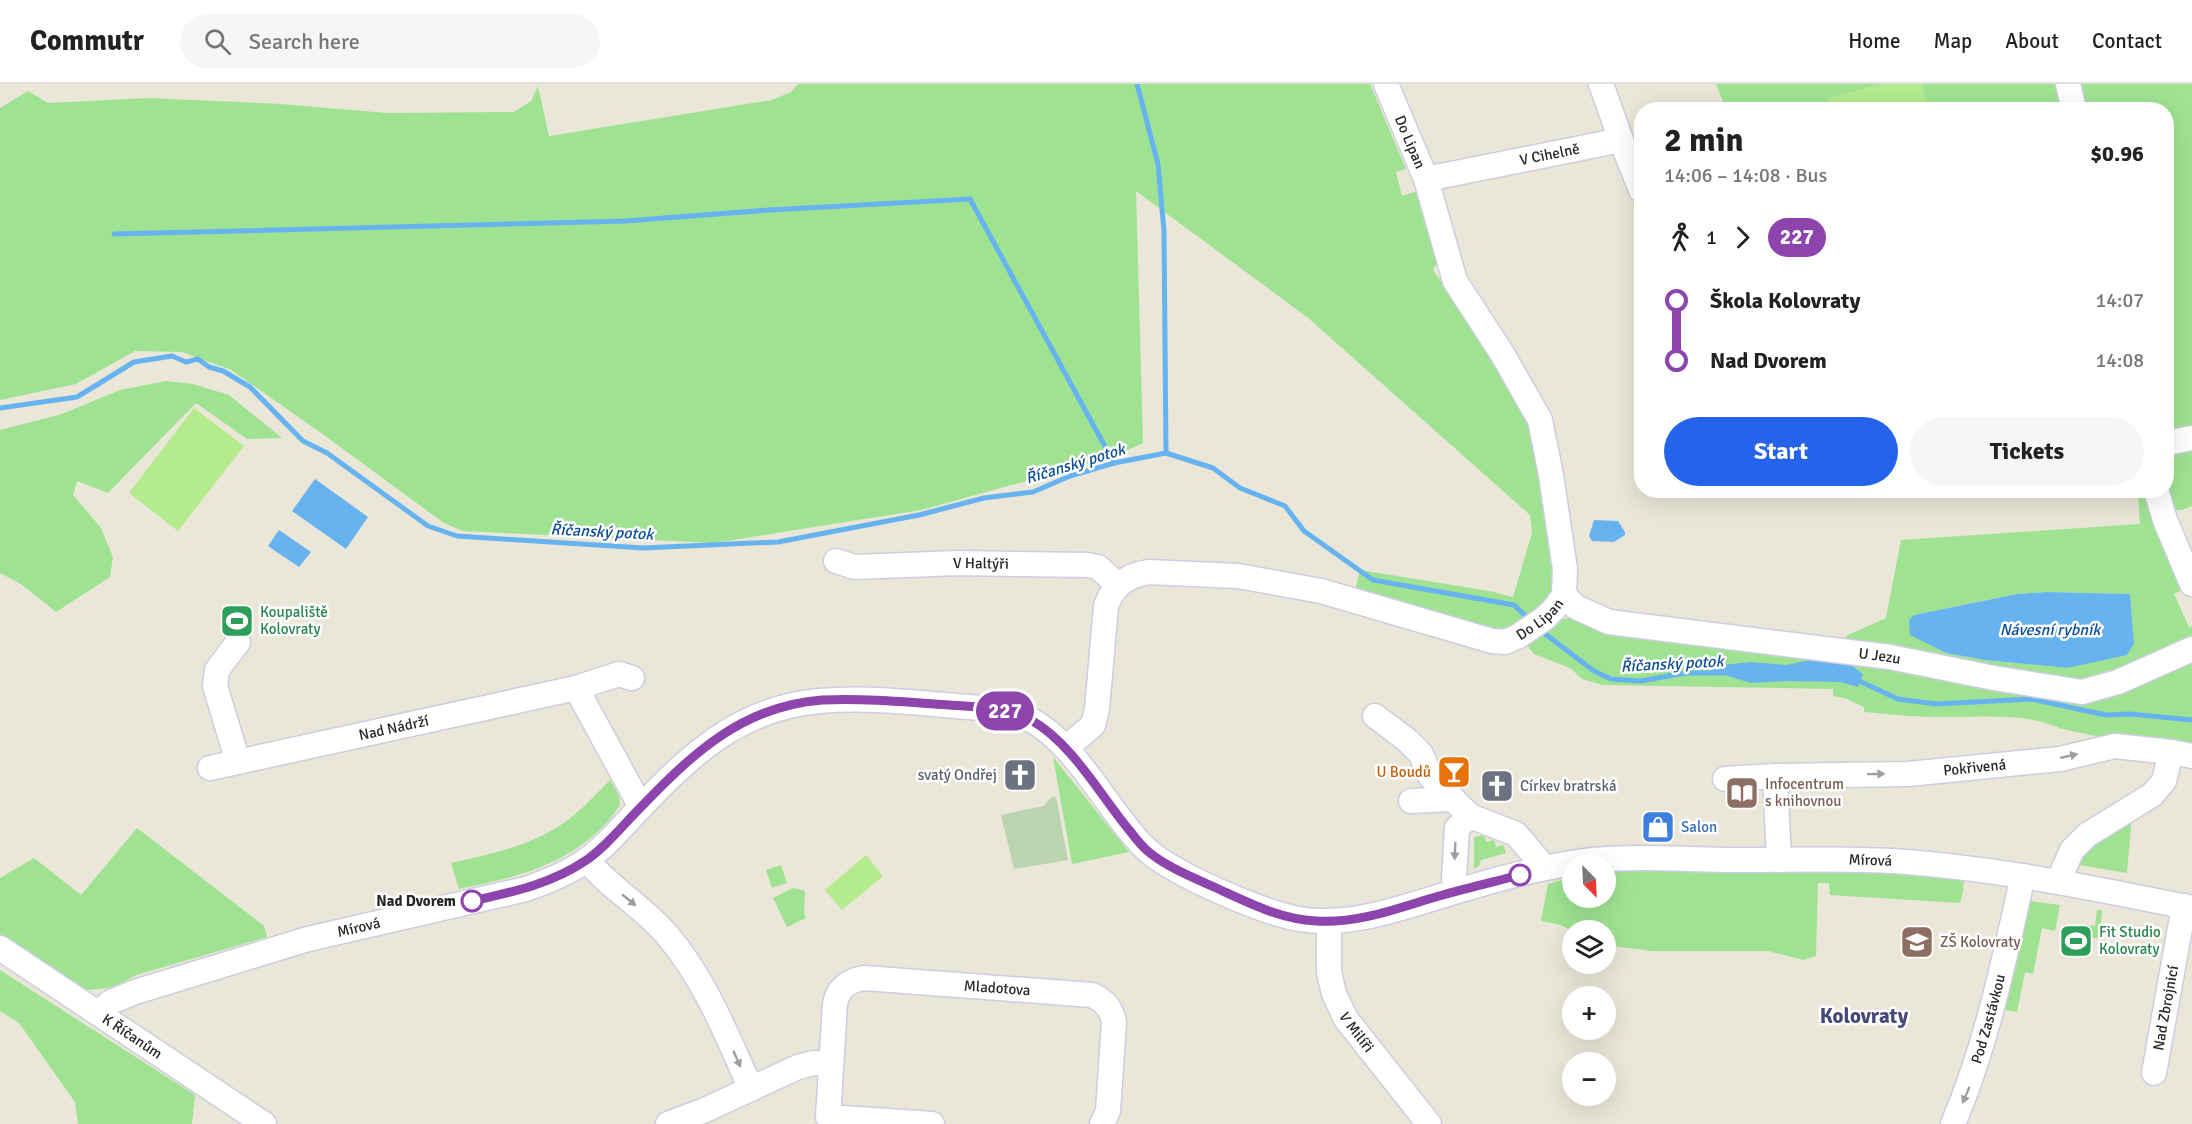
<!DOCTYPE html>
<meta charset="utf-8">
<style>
body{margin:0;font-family:Signika,sans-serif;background:#f6f6f6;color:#222;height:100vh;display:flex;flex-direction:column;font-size:22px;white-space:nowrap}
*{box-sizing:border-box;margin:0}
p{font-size:20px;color:#767676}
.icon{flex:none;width:33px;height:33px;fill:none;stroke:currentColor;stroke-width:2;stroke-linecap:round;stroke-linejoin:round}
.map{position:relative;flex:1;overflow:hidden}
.drawer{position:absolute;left:1634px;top:18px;width:540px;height:396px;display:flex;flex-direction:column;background:#fff;border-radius:24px;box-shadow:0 6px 24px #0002}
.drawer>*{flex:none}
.badge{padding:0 12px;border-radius:20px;font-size:21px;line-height:39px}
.needle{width:39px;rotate:156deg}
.controls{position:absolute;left:1562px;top:770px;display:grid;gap:12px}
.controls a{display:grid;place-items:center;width:54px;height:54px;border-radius:50%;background:#fff;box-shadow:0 6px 24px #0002;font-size:30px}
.map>.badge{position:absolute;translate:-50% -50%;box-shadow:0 0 0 3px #fff}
.legs{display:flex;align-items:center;gap:9px;height:66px;padding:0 30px;font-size:20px}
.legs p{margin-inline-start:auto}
.head{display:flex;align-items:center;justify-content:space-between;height:102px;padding:0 30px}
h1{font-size:33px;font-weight:700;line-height:45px}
.action{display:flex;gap:12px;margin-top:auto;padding:12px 30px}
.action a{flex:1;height:69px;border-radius:36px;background:#2563eb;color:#fff;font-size:24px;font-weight:700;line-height:69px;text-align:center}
.action a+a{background:#f6f6f6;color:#222}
ul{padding:0 30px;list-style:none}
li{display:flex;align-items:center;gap:21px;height:60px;font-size:22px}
li i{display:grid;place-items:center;width:9px;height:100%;margin:0 8px;background:currentColor}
li i::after{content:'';width:15px;height:15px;margin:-8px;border:4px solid;border-radius:50%;background:#fff}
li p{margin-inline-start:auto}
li:first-child i{background:linear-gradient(#0000 50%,currentColor 0)}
li:last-child i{background:linear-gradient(currentColor 50%,#0000 0)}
header{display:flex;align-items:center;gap:36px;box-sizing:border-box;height:84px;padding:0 30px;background:#fff;border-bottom:2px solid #e0e0e0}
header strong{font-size:28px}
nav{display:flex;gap:33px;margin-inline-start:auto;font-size:21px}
.search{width:420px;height:54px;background:#f6f6f6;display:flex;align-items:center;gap:15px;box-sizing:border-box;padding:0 21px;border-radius:33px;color:#767676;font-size:22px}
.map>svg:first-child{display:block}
</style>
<header>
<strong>Commutr</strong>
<div class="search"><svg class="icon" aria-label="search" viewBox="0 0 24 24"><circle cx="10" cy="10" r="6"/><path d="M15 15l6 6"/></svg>Search here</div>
<nav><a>Home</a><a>Map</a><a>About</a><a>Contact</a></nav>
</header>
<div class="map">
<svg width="2192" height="1040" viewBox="0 0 2192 1040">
<rect width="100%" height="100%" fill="#eae6d8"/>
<g fill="#9fe392" fill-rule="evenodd">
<path d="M798,0H1370L1406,85L1396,88L1402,112L1420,106L1440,173L1433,186L1515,305L1530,341L1554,478V508L1547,518L1504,549L1355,507L1360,486L1489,507L1513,513L1532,449L1530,431L1307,233L1136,107L1143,359L1110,374L921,426L714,459L463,447L444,439L317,346L231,286L182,268L135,267L76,300L0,316V24L28,7L48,19L149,14L281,20L386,29L514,28L531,17L538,2L549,52L772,16L791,8Z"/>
<path d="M1716,0H1883L1829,14L1831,26L1726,25Z"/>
<path d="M1922,0H2056L2063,25H1928Z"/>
<path d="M2078,0H2192V422L2182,426H2171L2166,403V263H2172V236H2166V26L2087,25Z"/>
<path d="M166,297L193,300L229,311L282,354L247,355L196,319L108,409L77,397L73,411L101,444L113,473L110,493L56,528L21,500L0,489V346L62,330L120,306Z"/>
<path d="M2138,407H2147L2184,505L2174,510L2189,543L2192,542V672L2062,645C2023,627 1980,634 1938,633C1913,633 1888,630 1864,628V623L1847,615L1833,612V605L1602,601L1582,595L1570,584L1534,570L1525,559L1559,536L1574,533L1713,557L1722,565L1758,570L1771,564L1844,577L1846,552L1886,534L1901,456L2140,440ZM2046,508L2130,510L2067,584L1985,576L1946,569L1910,550L1914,531L2017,510Z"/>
<path d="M1053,673L1129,768L1072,780Z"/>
<path d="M610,696L619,712L620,721C583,777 521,793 459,805L451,779C494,769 538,761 573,732C586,721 598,708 610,696Z"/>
<path d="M2132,730L2127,789L2073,780L2077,770Z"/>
<path d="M137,744L264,842L267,853L136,891L124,898L108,904L88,906L71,902L0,855V794L34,774L81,811Z"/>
<path d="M1484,751L1486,758L1494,756L1496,763L1503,761L1506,769L1481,776L1479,782L1474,785V753Z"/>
<path d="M781,781L787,799L772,804L766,786Z"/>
<path d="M1605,785C1725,785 1844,785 1964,794L1963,808L1960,819L1830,811L1829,799H1818L1816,872L1803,876L1768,867H1652L1605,861V846L1572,847L1561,841L1541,837L1548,800L1572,793V813H1605Z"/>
<path d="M793,804L805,807L804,828L806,834L787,843L773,814Z"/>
<path d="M2030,817L2060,821L2055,847L2042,844L2033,890L2025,888L2017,928L2005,926Z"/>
<path d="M2097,826H2102L2100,855L2083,852L2086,841L2095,842Z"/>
<path d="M0,886L195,1011L192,1040H78L75,1018L19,939L0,927Z"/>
</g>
<path fill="#bad4af" d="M1056,713L1068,776L1014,785L1001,731L1044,722L1050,714Z"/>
<g fill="#b3eb8d">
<path d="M1883,0H1922L1928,25H1831L1828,14Z"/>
<path d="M194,324L244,362L178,447L129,409Z"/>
<path d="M866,771L883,792L842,826L825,806Z"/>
</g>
<g fill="#67b3f0">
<path d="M315,395L368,433L346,465L292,427Z"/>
<path d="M1594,436L1618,437L1625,448V451L1614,458L1592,457L1589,452Z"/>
<path d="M279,446L311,468L299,483L268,462Z"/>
<path d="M2046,508L2130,510L2134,560L2127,571L2067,584L1985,576L1946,569L1910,551L1909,536L1914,531L2017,510Z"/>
<path d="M1820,574L1852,582L1863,590L1858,603L1840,598L1786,597L1751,599L1711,587L1712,582L1751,578L1786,581Z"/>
</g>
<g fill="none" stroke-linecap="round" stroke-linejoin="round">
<g stroke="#67b3f0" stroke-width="5">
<path d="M1137,0L1158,80L1164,147L1166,369"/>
<path d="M114,150L625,137L769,126L970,115L1114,379"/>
<path d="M0,324L77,313L134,278L172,272L186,278L198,275L209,283L223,287L250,303L303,357L327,369L428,442L457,452L643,464L778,458L919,431L984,414L1033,408L1070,392L1114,379L1166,369L1213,384L1240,404L1285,422L1304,447L1373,496L1514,521L1531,537"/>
<path d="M1540,546L1594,587L1611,595L1641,597L1685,589H1724"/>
<path d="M1855,595L1898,615L1936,620L2031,615L2106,631L2130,630L2192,636"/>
</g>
<defs>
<g id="minor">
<path d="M1601,0L1621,56"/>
<path d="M2068,0L2074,26"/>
<path id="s1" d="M1426,95L1621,56L1641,106"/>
<path d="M2166,359L2192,354"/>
<path d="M2156,406L2165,436L2192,500"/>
<path id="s2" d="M836,477L855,483L958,479L1087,481L1098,483L1118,501"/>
<path id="s3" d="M1564,511L1576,523L1609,538L1890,573L1994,594L2082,608L2118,598L2192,565"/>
<path d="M576,604L641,723"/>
<path d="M1375,632L1407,656L1421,670L1430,692L1470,732L1516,750L1545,784"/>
<path id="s4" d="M1066,664L1093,641L1097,625L1106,522C1113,502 1127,491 1149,488L1238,492L1321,507L1492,557L1505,558L1517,553L1545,534L1555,524L1564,511L1565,485L1551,391L1540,336L1503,271L1455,197L1426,95L1386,0"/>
<path d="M238,678L215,602L217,586L238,558"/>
<path id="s5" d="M210,684L576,604L619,590L632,594"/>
<path id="s6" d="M1775,692L1908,690L2060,675L2115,662L2171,668L2192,672"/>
<path d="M1725,695L1775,692L1779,776"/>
<path d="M1411,717L1452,715"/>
<path d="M587,776C610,805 644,823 668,852C706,897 727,952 751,1005"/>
<path d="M2058,798L2072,766L2087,751L2152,711L2164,697L2171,668"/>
<path d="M1456,807L1454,795L1457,744L1470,732"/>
<path id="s7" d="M1329,837V888L1334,910L1346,935L1429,1040"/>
<path id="s8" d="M0,864L264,1040"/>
<path id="s9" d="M98,929L111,918L135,908L308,855L526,805C546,798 566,790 584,778C603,765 620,745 636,728C689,672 739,624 819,617C864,613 911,618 956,622C979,624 1006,624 1027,634C1075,657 1106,724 1143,762C1167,788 1263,829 1299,835C1348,843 1395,826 1441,812C1490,797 1542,782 1593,776C1638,772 1684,775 1730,776C1784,776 1840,774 1894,777C1995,784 2093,804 2192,824"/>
<path id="s10" d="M2154,989L2184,822"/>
<path d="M668,1040L705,1026L798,983L814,979L831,980"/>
<path id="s11" d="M932,1040L828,1033L835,920C838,904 847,897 864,894L1092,911C1105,917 1111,924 1114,938L1108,1027L1102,1040"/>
<path id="s12" d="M1953,1040C1987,960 2004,876 2023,792"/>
</g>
</defs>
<use href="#minor" stroke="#cdcde1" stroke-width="27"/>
<use href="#minor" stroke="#fff" stroke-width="24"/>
</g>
<defs><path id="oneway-solid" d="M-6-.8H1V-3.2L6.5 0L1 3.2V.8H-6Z" transform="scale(1.5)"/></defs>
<g fill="#9e9e9e">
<use href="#oneway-solid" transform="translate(2069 672) rotate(-13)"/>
<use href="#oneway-solid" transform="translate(1876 690) rotate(-1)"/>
<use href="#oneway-solid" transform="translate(1455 767) rotate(92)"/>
<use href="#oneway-solid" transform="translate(629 816) rotate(39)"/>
<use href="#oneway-solid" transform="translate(737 975) rotate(66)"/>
<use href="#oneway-solid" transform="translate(1966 1011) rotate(113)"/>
</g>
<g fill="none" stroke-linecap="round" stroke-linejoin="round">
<defs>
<path id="line-1" d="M472,817C512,808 551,800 585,777C606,763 623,741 641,723C693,669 743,622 822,616C864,614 907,618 949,621C975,623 1007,623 1031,636C1072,659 1100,711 1130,747C1136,755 1142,763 1150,769C1169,784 1192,793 1214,803C1247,818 1279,835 1316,837C1358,840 1398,824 1439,812C1466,804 1493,798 1520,791"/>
</defs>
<use href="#line-1" stroke="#fff" stroke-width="14"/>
<use href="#line-1" stroke="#8e44ad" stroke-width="9"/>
</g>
<defs>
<symbol id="stadium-square" viewBox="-11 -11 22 22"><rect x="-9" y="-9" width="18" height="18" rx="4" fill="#2e9e5b" stroke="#fff"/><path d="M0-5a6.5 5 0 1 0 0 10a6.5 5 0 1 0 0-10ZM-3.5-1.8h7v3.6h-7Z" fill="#fff"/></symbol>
<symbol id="bar-square" viewBox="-11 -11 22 22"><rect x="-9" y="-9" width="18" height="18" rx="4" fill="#e8710a" stroke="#fff"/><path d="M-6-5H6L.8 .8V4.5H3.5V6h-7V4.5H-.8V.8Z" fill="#fff"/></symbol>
<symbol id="church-square" viewBox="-11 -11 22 22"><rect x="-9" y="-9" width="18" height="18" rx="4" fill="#6b7280" stroke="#fff"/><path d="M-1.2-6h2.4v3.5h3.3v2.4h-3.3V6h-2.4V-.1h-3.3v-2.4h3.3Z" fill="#fff"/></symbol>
<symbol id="library-square" viewBox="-11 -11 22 22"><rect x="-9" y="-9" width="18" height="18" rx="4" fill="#8d6e63" stroke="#fff"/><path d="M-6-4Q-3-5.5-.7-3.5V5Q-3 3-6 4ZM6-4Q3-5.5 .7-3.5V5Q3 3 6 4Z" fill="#fff"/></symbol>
<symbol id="shop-square" viewBox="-11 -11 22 22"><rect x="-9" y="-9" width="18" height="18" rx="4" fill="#3f7fe0" stroke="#fff"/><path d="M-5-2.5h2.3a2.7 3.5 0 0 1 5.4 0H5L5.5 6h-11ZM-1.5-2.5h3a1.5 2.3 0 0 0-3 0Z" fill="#fff"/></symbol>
<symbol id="school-square" viewBox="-11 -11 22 22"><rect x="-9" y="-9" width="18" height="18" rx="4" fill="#8d6e63" stroke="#fff"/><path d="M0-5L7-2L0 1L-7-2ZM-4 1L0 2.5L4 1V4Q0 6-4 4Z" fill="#fff"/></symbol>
</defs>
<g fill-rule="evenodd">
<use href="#stadium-square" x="218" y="518" width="38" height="38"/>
<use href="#bar-square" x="1435" y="669" width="38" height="38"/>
<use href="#church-square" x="1001" y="672" width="38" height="38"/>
<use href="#church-square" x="1478" y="683" width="38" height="38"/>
<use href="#library-square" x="1723" y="690" width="38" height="38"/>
<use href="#shop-square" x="1639" y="724" width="38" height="38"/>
<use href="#stadium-square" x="2057" y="838" width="38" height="38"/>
<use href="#school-square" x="1898" y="839" width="38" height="38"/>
</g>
<g fill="#fff" stroke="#8e44ad" stroke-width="3">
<circle cx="1520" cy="791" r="10"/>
<circle cx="472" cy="817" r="10"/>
</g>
<g text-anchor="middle" stroke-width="5" stroke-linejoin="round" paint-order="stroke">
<g font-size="15" fill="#272727" stroke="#fff">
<text transform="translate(1410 58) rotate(67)" y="5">Do Lipan</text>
<text dy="5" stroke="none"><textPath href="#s1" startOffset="126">V Cihelně</textPath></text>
<text dy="5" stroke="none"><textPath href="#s2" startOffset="146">V Haltýři</textPath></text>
<text dy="5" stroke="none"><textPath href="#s4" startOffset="620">Do Lipan</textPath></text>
<text dy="5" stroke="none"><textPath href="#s3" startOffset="326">U Jezu</textPath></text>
<text dy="5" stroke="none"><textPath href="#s5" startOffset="188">Nad Nádrží</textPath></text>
<text dy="5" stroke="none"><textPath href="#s6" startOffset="200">Pokřivená</textPath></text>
<text dy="5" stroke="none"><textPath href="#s9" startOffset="1940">Mírová</textPath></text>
<text dy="5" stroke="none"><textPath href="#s9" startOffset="276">Mírová</textPath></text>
<text dy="5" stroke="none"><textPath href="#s11" startOffset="393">Mladotova</textPath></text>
<text dy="5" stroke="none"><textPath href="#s10" startOffset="66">Nad Zbrojnicí</textPath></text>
<text dy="5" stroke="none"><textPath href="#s12" startOffset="111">Pod Zastávkou</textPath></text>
<text dy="5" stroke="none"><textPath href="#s7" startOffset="118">V Milíři</textPath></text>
<text dy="5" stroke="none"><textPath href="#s8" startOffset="159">K Říčanům</textPath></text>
</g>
<g font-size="15" fill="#27864d" stroke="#fff" text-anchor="start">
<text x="260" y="533">Koupaliště<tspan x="260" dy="17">Kolovraty</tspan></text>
<text x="2099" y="853">Fit Studio<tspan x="2099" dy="17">Kolovraty</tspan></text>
</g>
<g font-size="15" fill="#c56008" stroke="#fff" text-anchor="end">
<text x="1431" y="693">U Boudů</text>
</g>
<g font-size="15" fill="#5b616d" stroke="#fff" text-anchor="end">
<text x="997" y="696">svatý Ondřej</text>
<text x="1520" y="707" text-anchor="start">Církev bratrská</text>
</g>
<g font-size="15" fill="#785e54" stroke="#fff" text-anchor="start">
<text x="1765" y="705">Infocentrum<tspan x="1765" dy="17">s knihovnou</tspan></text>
<text x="1940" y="863">ZŠ Kolovraty</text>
</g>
<g font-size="15" fill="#366cbe" stroke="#fff" text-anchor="start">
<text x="1681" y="748">Salon</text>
</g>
<g font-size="15" font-weight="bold" fill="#272727" stroke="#fff" text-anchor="end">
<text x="456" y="822">Nad Dvorem</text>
</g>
<g font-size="16" font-style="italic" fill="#0b4e97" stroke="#fff">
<text transform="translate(1075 379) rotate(-17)" y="6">Říčanský potok</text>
<text transform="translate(602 447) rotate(3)" y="6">Říčanský potok</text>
<text x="2050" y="551">Návesní rybník</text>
<text transform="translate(1672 579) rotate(-3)" y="6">Říčanský potok</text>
</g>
<g font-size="21" font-weight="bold" fill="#474778" stroke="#fff">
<text x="1864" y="939">Kolovraty</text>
</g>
</g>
</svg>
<div class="controls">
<a><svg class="needle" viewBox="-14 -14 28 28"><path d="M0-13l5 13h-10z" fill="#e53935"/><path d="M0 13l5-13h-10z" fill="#767676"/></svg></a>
<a><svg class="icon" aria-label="layers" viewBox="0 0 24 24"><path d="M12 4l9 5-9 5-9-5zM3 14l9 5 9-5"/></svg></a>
<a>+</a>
<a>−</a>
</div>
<b class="badge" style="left:1005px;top:627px;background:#8e44ad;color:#fff">227</b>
<section class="drawer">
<div class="head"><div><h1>2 min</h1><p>14:06 – 14:08 · Bus</p></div><b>$0.96</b></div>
<div class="legs"><svg class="icon" aria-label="walk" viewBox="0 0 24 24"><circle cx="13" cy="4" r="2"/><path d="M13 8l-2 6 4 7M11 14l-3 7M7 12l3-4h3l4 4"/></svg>1<svg class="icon" aria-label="forward" viewBox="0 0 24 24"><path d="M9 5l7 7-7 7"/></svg><b class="badge" style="background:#8e44ad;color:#fff">227</b></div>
<ul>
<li><i style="color:#8e44ad"></i><b>Škola Kolovraty</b><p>14:07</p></li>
<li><i style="color:#8e44ad"></i><b>Nad Dvorem</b><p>14:08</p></li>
</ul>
<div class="action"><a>Start</a><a>Tickets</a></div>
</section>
</div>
